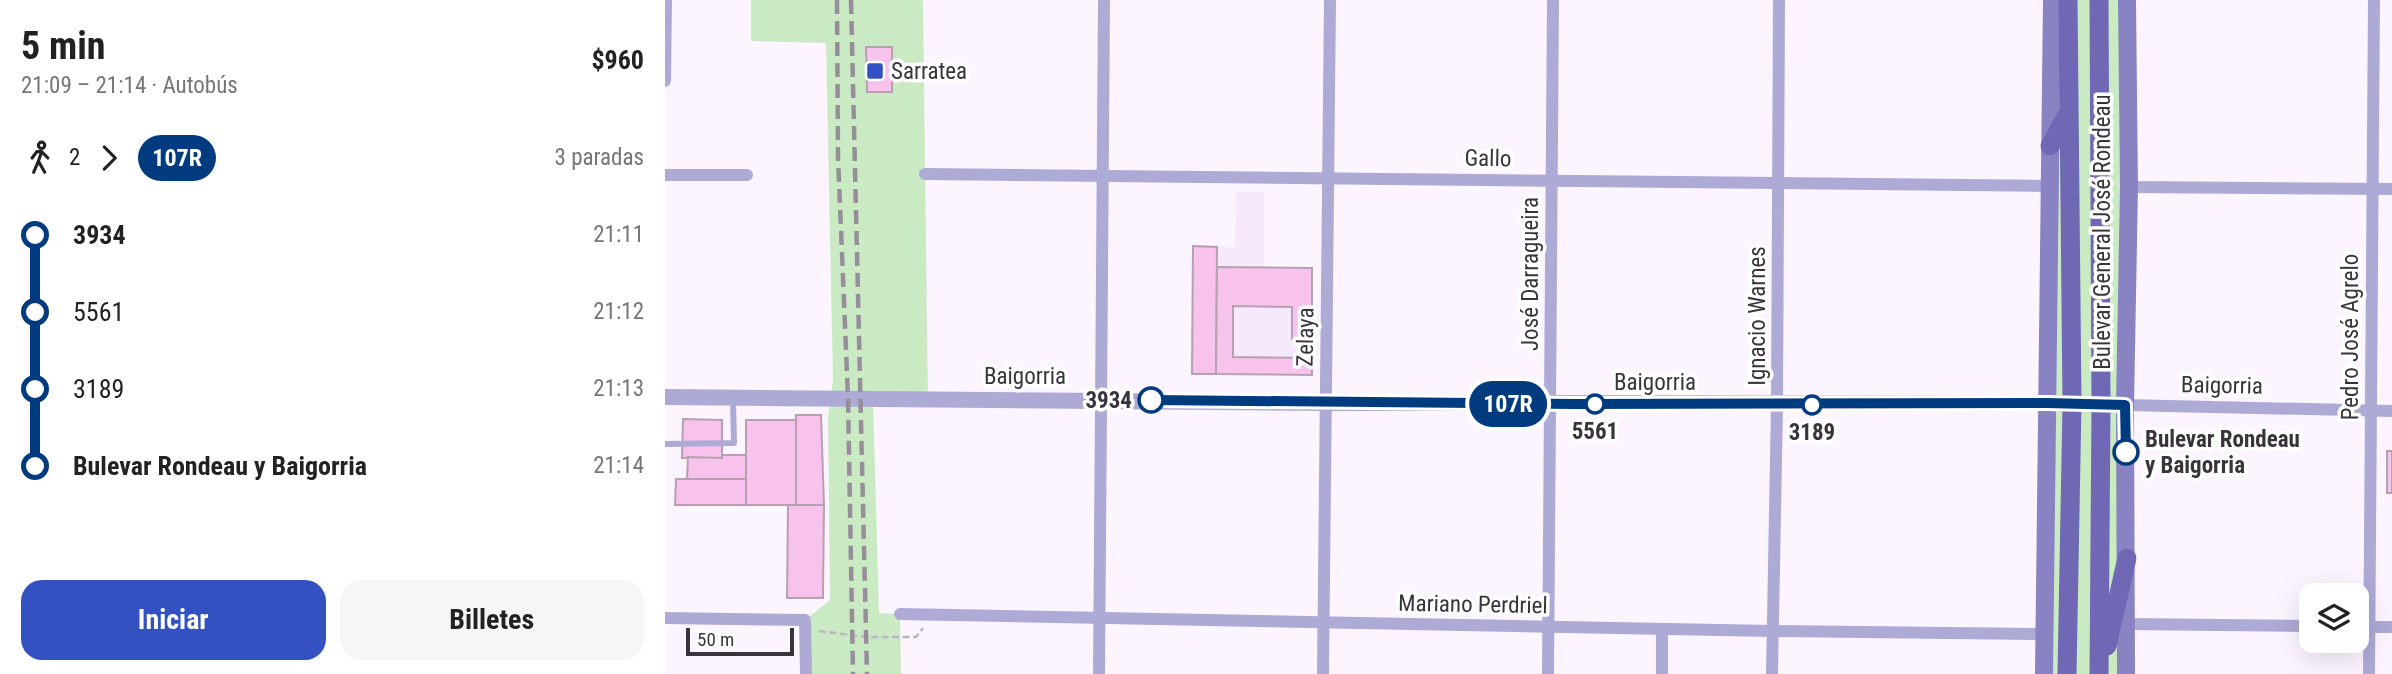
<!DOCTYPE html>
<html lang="es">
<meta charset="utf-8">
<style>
body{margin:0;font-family:"Roboto Condensed",sans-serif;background:#f6f6f6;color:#222;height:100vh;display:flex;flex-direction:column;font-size:26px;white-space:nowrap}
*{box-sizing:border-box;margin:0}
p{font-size:23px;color:#767676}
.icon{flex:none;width:38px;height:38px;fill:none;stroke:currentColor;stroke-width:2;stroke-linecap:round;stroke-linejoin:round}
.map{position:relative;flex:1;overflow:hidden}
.details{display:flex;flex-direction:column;background:#fff;width:665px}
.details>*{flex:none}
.badge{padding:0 14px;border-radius:23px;font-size:24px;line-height:46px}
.controls{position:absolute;left:1634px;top:583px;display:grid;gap:14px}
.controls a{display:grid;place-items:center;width:70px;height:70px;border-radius:14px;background:#fff;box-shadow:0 7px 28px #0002;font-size:35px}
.scale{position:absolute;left:21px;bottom:18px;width:108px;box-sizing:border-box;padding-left:7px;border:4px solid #39333c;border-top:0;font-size:19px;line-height:24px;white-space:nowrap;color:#39333c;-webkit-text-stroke:5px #fff;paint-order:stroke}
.map>.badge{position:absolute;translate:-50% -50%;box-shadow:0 0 0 4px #fff}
.legs{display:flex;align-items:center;gap:10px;height:77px;padding:0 21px;font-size:23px}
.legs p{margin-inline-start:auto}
.headline{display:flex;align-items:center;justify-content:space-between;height:119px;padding:0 21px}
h1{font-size:38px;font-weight:700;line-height:52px}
.action{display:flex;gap:14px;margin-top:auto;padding:14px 21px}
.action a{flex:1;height:80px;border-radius:21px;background:#3351c1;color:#fff;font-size:28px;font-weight:700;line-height:80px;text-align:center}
.action a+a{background:#f6f6f6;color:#222}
ul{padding:0 21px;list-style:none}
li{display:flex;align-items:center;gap:24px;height:77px;font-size:26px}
li i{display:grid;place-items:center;width:10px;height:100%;margin:0 9px;background:currentColor}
li i::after{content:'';width:18px;height:18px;margin:-9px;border:5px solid;border-radius:50%;background:#fff}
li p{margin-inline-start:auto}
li:first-child i{background:linear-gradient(#0000 50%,currentColor 0)}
li:last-child i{background:linear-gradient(currentColor 50%,#0000 0)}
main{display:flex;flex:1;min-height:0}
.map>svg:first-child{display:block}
</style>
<main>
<section class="details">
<div class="headline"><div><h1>5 min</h1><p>21:09 – 21:14 · Autobús</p></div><b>$960</b></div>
<div class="legs"><svg class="icon" aria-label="walk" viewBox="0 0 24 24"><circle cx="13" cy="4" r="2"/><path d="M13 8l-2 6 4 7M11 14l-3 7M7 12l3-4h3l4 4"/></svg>2<svg class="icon" aria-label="forward" viewBox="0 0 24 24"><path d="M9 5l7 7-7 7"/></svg><b class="badge" style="background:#003b80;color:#fff">107R</b><p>3 paradas</p></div>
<ul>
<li><i style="color:#003b80"></i><b>3934</b><p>21:11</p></li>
<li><i style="color:#003b80"></i><span>5561</span><p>21:12</p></li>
<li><i style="color:#003b80"></i><span>3189</span><p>21:13</p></li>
<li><i style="color:#003b80"></i><b>Bulevar Rondeau y Baigorria</b><p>21:14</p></li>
</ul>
<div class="action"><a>Iniciar</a><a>Billetes</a></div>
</section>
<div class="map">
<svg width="1727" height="674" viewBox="0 0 1727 674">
<rect width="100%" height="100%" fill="#fcf5ff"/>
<path fill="#f7e9fc" d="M571,192H599V267L647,268V375L527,374L528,246L570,247Z"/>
<g fill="#caeac4">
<path d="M86,0H258L263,399H208L214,613L235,614L236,674H141L140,620L165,600L163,417L168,380L161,43L86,41Z"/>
<path d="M1387,0H1462L1461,674H1379Z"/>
</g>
<g fill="#f7c3ec" stroke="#b7a0b2" stroke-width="2">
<path d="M201,47H227V92H202Z"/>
<path d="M528,246L552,247L551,374H527Z"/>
<path d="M552,267L647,268V339H627V307L568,306V357L647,358V375L551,374Z"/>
<path d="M131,415H156L159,505H131Z"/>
<path d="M18,419L57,420V458H17Z"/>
<rect x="81" y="420" width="50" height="85"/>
<rect x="1722" y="451" width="5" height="42"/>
<path d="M57,455H81V479H22L23,457L57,458Z"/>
<path d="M11,479H81V505H10Z"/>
<path d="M123,505H159L158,598H122Z"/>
</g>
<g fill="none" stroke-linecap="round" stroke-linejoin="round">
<path stroke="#bdb6c0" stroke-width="2.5" stroke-dasharray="7 3.5" stroke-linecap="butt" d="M154,631L201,637H251L258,628"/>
<path stroke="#adaad6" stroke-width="6" d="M0,444L69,443L68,399"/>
<g stroke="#adaad6" stroke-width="12">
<path d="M0,81L1,0"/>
<path d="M260,174L1385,186"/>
<path d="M0,175H82"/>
<path d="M1464,187L1727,189"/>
<path d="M1460,405L1727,411"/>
<path d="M235,614L1107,631L1380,634"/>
<path d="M0,618L140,620L141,674"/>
<path d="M1462,624L1647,626"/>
<path d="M1692,627H1727"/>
<path d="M997,629V674"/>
<path d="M434,674L439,0"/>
<path d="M658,674L665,0"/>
<path d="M883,674L888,0"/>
<path d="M1107,674L1112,405L1114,0"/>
<path d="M1704,674L1709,0"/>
</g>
<path stroke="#adaad6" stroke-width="16" d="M0,397L661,403H1382L1460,405"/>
<g stroke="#8983c3" stroke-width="18">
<path d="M1379,674L1387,0"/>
<path d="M1461,674L1460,405L1464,187L1462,0"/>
</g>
<g stroke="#7067b5" stroke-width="19">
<path d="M1434,0L1436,405L1434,674"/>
<path d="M1385,146L1402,115"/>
<path d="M1442,646L1462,558"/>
<path d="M1402,674L1407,404L1403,0"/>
</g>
<g stroke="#968f99" stroke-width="4.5" stroke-dasharray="14 7" stroke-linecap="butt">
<path d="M172,0L173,157L183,398L188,674"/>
<path d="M186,0L202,674"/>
</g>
</g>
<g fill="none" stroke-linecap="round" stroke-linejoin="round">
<defs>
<path id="line-1" d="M486,400L910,404L1382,403L1460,405L1461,452"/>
</defs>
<use href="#line-1" stroke="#fff" stroke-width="16"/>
<use href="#line-1" stroke="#003b80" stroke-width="10"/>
</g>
<rect fill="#3351c1" stroke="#fff" stroke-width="2.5" x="201" y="62" width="18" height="18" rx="3.5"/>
<g fill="#fff" stroke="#003b80" stroke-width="3.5">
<circle cx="486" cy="400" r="12"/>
<circle cx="930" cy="404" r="9"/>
<circle cx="1147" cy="405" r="9"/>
<circle cx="1461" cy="452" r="12"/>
</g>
<g text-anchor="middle" stroke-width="7" stroke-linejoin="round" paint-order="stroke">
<g font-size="23" fill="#39333c" stroke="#fff" text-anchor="start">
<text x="226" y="79">Sarratea</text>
</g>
<g font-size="23" fill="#39333c" stroke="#fff">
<text transform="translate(823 158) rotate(1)" y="8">Gallo</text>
<text transform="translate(1437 232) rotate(-90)" y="8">Bulevar General José Rondeau</text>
<text transform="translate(865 274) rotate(-90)" y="8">José Darragueira</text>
<text transform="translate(1092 316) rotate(-90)" y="8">Ignacio Warnes</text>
<text transform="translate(640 337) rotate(-89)" y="8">Zelaya</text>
<text transform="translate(1685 337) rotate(-90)" y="8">Pedro José Agrelo</text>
<text x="360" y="384">Baigorria</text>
<text x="990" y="390">Baigorria</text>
<text transform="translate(1557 385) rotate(1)" y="8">Baigorria</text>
<text transform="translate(808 604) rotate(1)" y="8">Mariano Perdriel</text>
</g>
<g font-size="23" font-weight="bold" fill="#39333c" stroke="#fff">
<text x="467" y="408" text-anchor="end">3934</text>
<text x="930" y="439">5561</text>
<text x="1147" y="440">3189</text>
<text x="1480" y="447" text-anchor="start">Bulevar Rondeau<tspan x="1480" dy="26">y Baigorria</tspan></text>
</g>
</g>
</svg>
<div class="controls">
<a><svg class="icon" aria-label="layers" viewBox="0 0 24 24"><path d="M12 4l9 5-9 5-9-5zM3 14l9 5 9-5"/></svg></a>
</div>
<div class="scale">50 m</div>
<b class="badge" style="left:843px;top:404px;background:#003b80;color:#fff">107R</b>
</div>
</main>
